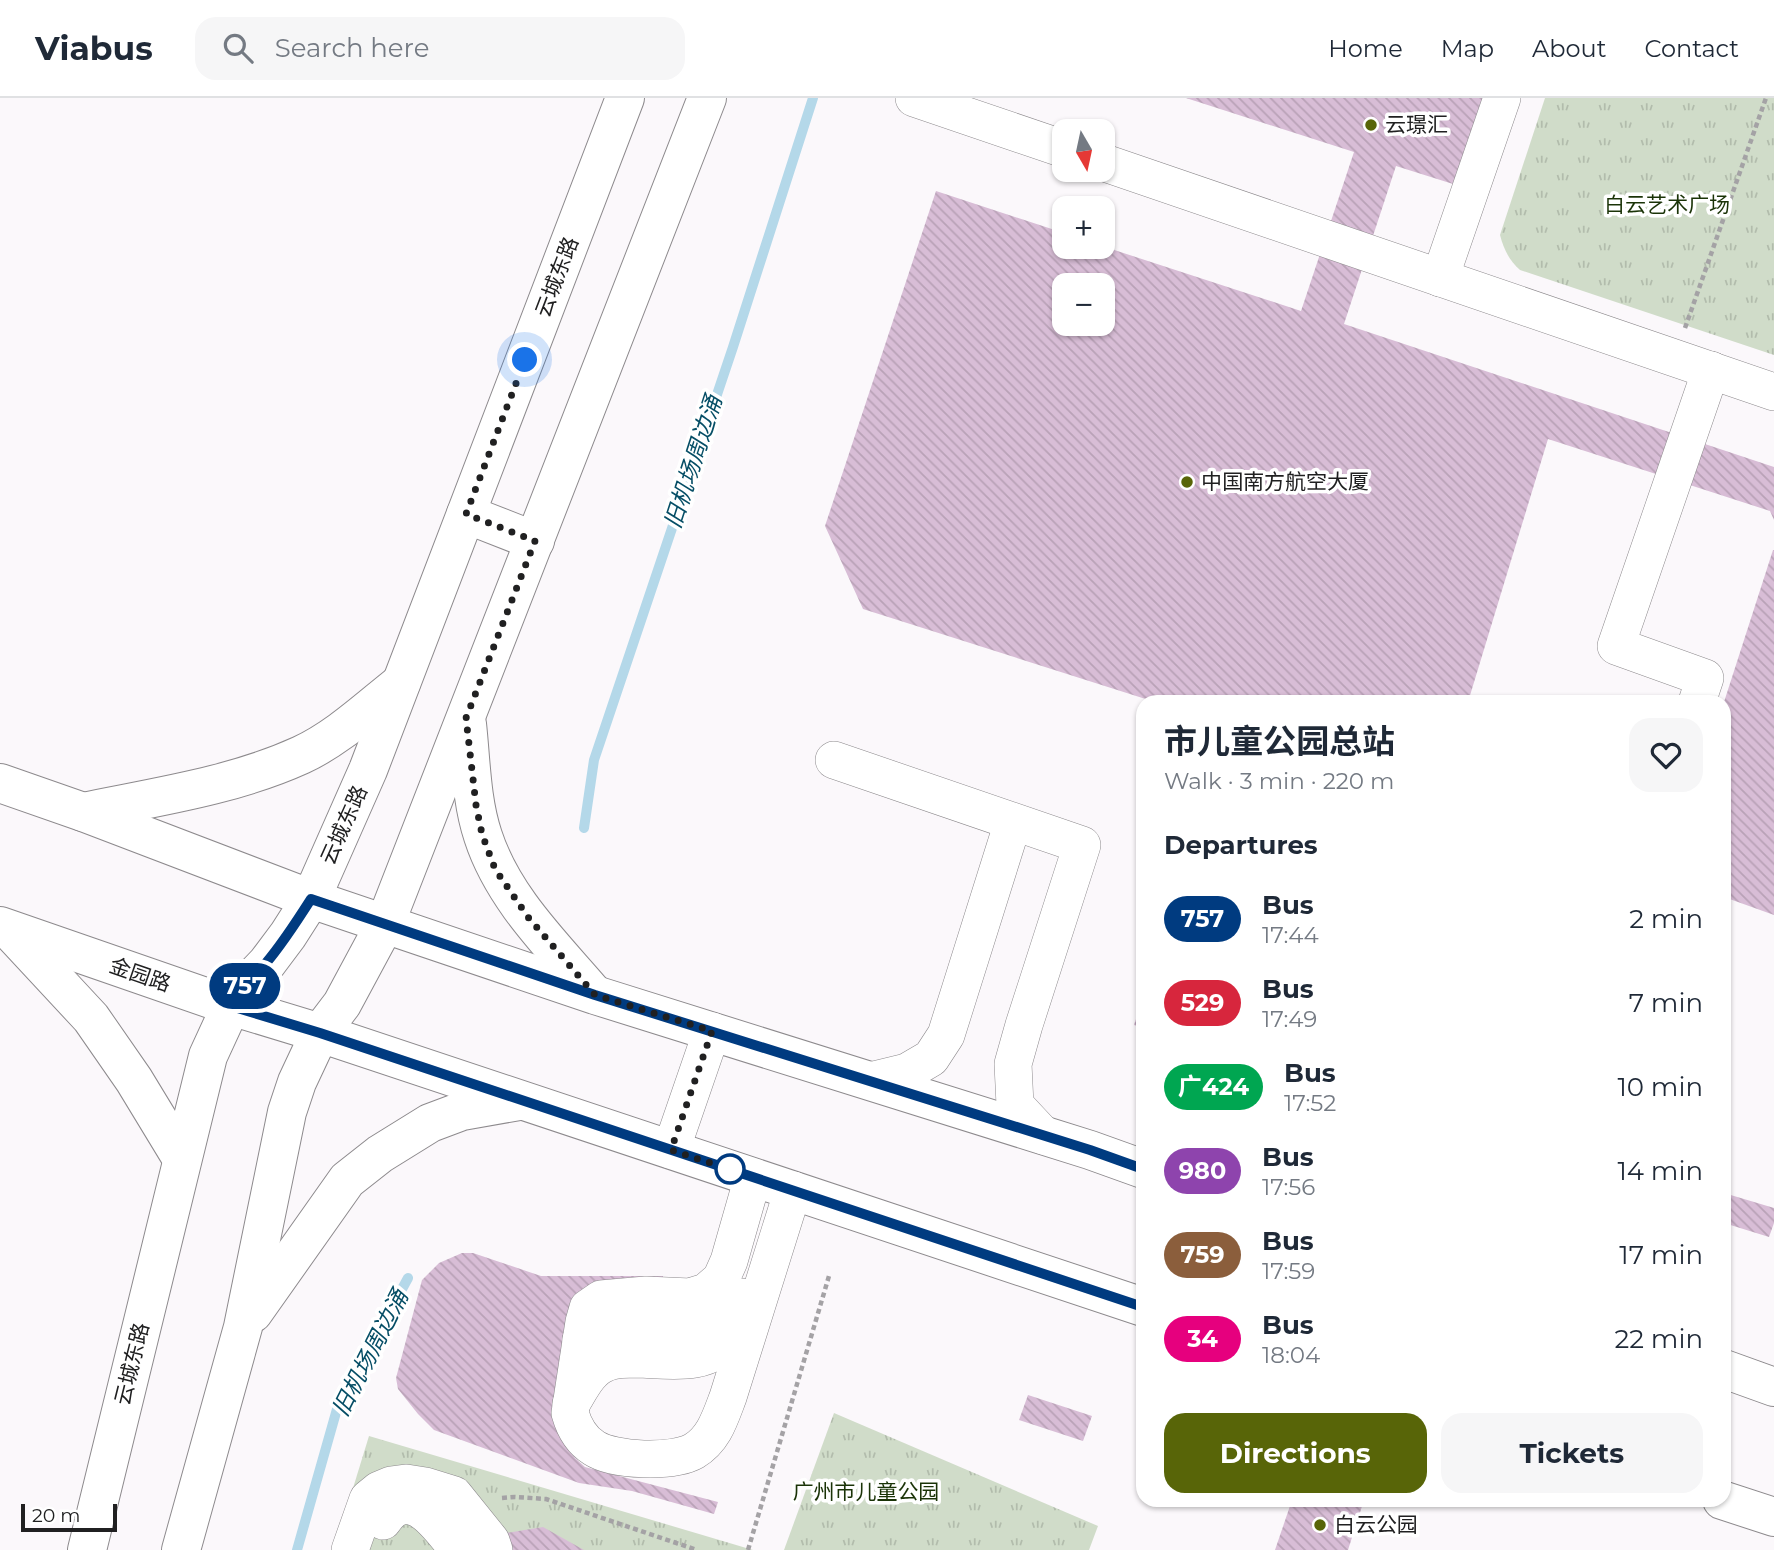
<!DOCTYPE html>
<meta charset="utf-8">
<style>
body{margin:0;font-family:Montserrat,"Noto Sans SC",sans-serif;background:#f6f6f7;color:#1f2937;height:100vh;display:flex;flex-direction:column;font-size:26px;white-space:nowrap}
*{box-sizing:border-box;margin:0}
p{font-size:23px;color:#747a83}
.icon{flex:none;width:38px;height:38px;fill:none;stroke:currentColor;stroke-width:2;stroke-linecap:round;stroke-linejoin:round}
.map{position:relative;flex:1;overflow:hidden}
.details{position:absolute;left:1136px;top:597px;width:595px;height:812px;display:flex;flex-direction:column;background:#fff;border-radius:21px;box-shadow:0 2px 5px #0004}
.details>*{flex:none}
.badge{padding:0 14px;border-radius:23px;font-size:24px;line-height:46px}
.needle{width:46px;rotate:171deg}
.buttons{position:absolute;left:1052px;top:21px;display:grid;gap:14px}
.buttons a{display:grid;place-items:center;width:63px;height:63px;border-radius:14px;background:#fff;box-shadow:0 2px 5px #0004;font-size:35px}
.scale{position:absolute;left:21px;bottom:18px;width:96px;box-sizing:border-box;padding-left:7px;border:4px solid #202021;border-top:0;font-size:19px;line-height:24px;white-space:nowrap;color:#202021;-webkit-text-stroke:5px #fff;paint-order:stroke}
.you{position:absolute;width:35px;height:35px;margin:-18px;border:5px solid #fff;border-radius:50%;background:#1a73e8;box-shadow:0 0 0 10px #1a73e833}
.map>.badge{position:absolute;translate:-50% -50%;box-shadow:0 0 0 4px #fff}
h2{padding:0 28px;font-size:26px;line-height:63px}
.round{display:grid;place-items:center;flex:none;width:74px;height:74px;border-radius:21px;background:#f6f6f7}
.head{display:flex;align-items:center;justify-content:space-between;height:119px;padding:0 28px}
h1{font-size:33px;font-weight:700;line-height:52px}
.button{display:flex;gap:14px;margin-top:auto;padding:14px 28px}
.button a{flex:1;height:80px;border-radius:21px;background:#586508;color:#fff;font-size:28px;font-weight:700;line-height:80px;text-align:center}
.button a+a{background:#f6f6f7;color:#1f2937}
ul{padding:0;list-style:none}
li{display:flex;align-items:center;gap:21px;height:84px;padding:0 28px}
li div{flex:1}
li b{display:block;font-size:26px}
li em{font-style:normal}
li .badge{min-width:77px;font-weight:700;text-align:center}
header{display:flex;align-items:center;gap:42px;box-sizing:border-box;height:98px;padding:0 35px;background:#fff;border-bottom:2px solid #e0e1e3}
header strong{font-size:33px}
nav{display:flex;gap:38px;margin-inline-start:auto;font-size:24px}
.search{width:490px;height:63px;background:#f6f6f7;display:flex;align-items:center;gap:18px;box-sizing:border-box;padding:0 24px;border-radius:21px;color:#747a83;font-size:26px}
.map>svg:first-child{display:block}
</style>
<header>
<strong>Viabus</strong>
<div class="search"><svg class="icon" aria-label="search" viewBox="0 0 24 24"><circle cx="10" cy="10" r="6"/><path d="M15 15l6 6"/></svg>Search here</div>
<nav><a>Home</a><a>Map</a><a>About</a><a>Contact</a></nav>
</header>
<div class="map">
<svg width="1774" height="1452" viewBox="0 0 1774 1452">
<defs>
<pattern id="grass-tufts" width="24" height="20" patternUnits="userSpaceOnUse" patternTransform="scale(1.75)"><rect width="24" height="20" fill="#d0dcc9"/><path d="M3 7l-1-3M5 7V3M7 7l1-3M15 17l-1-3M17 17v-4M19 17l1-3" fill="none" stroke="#b2bcac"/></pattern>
<pattern id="building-back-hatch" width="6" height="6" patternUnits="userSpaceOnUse" patternTransform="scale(1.75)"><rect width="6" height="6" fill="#d8bdd6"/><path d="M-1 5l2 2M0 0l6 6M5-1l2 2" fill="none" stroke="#b9a2b7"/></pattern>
</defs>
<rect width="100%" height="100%" fill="#fbf8fb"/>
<g fill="url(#grass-tufts)">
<path d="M1545,0H1774V257L1520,172C1509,162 1504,152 1500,137Z"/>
<path d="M834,1315L1098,1428L1089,1452H784Z"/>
<path d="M369,1338L753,1452H334Z"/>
</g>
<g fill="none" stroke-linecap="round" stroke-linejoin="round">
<g stroke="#b4d8e9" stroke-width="10">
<path d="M584,730L594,662L733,249L813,0"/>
<path d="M297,1452L337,1311L408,1180"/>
</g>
</g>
<g fill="url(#building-back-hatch)" fill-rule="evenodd">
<path d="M1186,0H1483L1453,86L1396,68L1344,226L1774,369V422L1770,413L1548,341L1468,604H1155L863,511L825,428L936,93L1064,135V149L1102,148L1301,213L1354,54ZM1064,187H1102V226H1064Z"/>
<path d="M1773,452H1774V817L1724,799V604Z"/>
<path d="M1143,900V930L1134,927Z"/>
<path d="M1724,1095L1774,1110V1125L1769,1139L1724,1125Z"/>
<path d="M462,1155H473L541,1178H663V1192L646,1191L567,1347L575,1360L585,1369L718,1404L714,1416L632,1393L579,1385L434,1332L418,1316L398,1291L396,1280L422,1182L439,1165Z"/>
<path d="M1028,1297L1092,1318L1083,1343L1019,1322Z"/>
<path d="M1292,1402H1364L1348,1452H1275Z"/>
<path d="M543,1429L584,1452H480L500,1436Z"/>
</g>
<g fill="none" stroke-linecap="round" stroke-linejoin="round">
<defs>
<g id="minor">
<path d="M914,0L1064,51"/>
<path d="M1102,64L1774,294"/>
<path d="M1440,180L1502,0"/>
<path d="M1697,604L1705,580L1616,548L1711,272"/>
<path d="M834,662L1082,747L1024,927L1013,966L1015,1007L1044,1038"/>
<path d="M870,983L907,974L931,960L946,937L1013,724"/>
<path d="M671,1052L712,933"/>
<path d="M753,1079L729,1163L721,1181L706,1194L690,1199L646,1197L601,1201L588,1210L584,1224L570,1315C574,1329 581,1342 594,1350C614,1363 673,1365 694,1353C714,1341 720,1320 728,1299L793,1092"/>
<path d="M581,1242C590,1236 599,1231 610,1229C644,1223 682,1239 714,1225C726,1220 734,1209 742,1199"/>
<path d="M571,1306C580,1292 589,1271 606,1265C615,1261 629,1261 638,1261C669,1262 709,1270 729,1240C734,1232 736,1219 739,1209"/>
<path d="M383,1423C410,1383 440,1430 458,1452"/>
<path d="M350,1452L368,1401L379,1392L391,1387L406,1385L425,1388L454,1397L491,1443L494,1452"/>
</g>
<g id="major">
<path d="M466,416L535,443"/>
<path d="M467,626C471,662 471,702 483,738C503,800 552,847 593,895"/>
<path d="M0,685L83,714L311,801L595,897L1090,1052L1143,1071"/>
<path d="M83,714C156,699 233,688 301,657C338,640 369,610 401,585"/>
<path d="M0,828L231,908L320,935L1143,1209"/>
<path d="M12,835L91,920L134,982L182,1061"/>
<path d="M253,1215L347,1082L380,1056L430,1025L462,1013L519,1003"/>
<path d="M1724,1271L1774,1289"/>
<path d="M1722,1402L1774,1419"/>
<path d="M87,1452L208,958L231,908L244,889L267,865L288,837L311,801L368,672L625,0"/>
<path d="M181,1452L243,1229L287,1014L297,984L320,935L342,906L385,826L707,0"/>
</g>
</defs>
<use href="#minor" stroke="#8d8a8d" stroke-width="38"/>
<use href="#major" stroke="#8d8a8d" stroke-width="40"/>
<g stroke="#a4a2a5" stroke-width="4.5" stroke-dasharray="5 3.5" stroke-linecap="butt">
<path d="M1685,230L1766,0"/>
<path d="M502,1400L515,1399L546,1401L697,1452"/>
<path d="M748,1452L829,1178"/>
</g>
<use href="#minor" stroke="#fff" stroke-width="37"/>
<use href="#major" stroke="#fff" stroke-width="38"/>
</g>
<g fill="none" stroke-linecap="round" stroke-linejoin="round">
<defs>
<path id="line" d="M1143,1071L1090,1052L595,897L311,801C297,823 283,845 266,865C254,880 242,892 231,908L320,935L1143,1209"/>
</defs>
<use href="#line" stroke="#fff" stroke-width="16"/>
<use href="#line" stroke="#003b80" stroke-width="10"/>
<path stroke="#202021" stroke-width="7" stroke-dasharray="0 12.6" d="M525,262L466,416L535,443L466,620L476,707L482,736L495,771L528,819L595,897L712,933L671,1052L732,1072L730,1071"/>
</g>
<g fill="#586508" stroke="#fff" stroke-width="2.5">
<circle cx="1371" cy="27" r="7"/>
<circle cx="1187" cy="384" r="7"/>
<circle cx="1320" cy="1427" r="7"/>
</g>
<circle fill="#fff" stroke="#003b80" stroke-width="3.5" cx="730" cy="1071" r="14"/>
<g text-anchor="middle" stroke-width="7" stroke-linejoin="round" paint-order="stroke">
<g font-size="21" fill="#202021" stroke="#fff" text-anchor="start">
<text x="1385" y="34">云璟汇</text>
<text x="1201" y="391">中国南方航空大厦</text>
<text x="1334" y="1434">白云公园</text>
</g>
<g font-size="21" fill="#1a3307" stroke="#fff">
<text x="1667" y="114">白云艺术广场</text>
<text x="866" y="1401">广州市儿童公园</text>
</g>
<g font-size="21" fill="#202021" stroke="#fff">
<text transform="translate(557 179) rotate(-69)" y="7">云城东路</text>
<text transform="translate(344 727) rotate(-66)" y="7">云城东路</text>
<text transform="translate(140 877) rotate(19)" y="7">金园路</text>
<text transform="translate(132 1266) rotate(-76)" y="7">云城东路</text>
</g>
<g font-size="23" font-style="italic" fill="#064e66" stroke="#fff">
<text transform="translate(693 364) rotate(-72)" y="8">旧机场周边涌</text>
<text transform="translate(370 1255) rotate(-63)" y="8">旧机场周边涌</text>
</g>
</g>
</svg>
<div class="buttons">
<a><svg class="needle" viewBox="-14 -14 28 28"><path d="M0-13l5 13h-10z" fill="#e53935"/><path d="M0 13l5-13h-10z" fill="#747a83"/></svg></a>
<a>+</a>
<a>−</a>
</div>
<div class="scale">20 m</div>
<div class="you" style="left:525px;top:262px"></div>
<b class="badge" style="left:245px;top:888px;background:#003b80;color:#fff">757</b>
<section class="details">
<div class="head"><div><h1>市儿童公园总站</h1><p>Walk · 3 min · 220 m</p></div><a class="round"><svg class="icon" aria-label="heart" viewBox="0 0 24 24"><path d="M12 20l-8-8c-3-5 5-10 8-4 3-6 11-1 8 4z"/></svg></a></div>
<h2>Departures</h2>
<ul>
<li><span class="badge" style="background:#003b80;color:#fff">757</span><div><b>Bus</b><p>17:44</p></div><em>2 min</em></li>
<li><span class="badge" style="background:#d7263d;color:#fff">529</span><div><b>Bus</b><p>17:49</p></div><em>7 min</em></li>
<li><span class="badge" style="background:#00a651;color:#fff">广424</span><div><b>Bus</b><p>17:52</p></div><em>10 min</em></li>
<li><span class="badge" style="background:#8e44ad;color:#fff">980</span><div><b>Bus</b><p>17:56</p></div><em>14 min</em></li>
<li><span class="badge" style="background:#8b5e3c;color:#fff">759</span><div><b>Bus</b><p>17:59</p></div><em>17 min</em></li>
<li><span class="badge" style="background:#e6007e;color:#fff">34</span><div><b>Bus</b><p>18:04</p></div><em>22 min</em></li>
</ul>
<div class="button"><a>Directions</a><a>Tickets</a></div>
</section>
</div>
